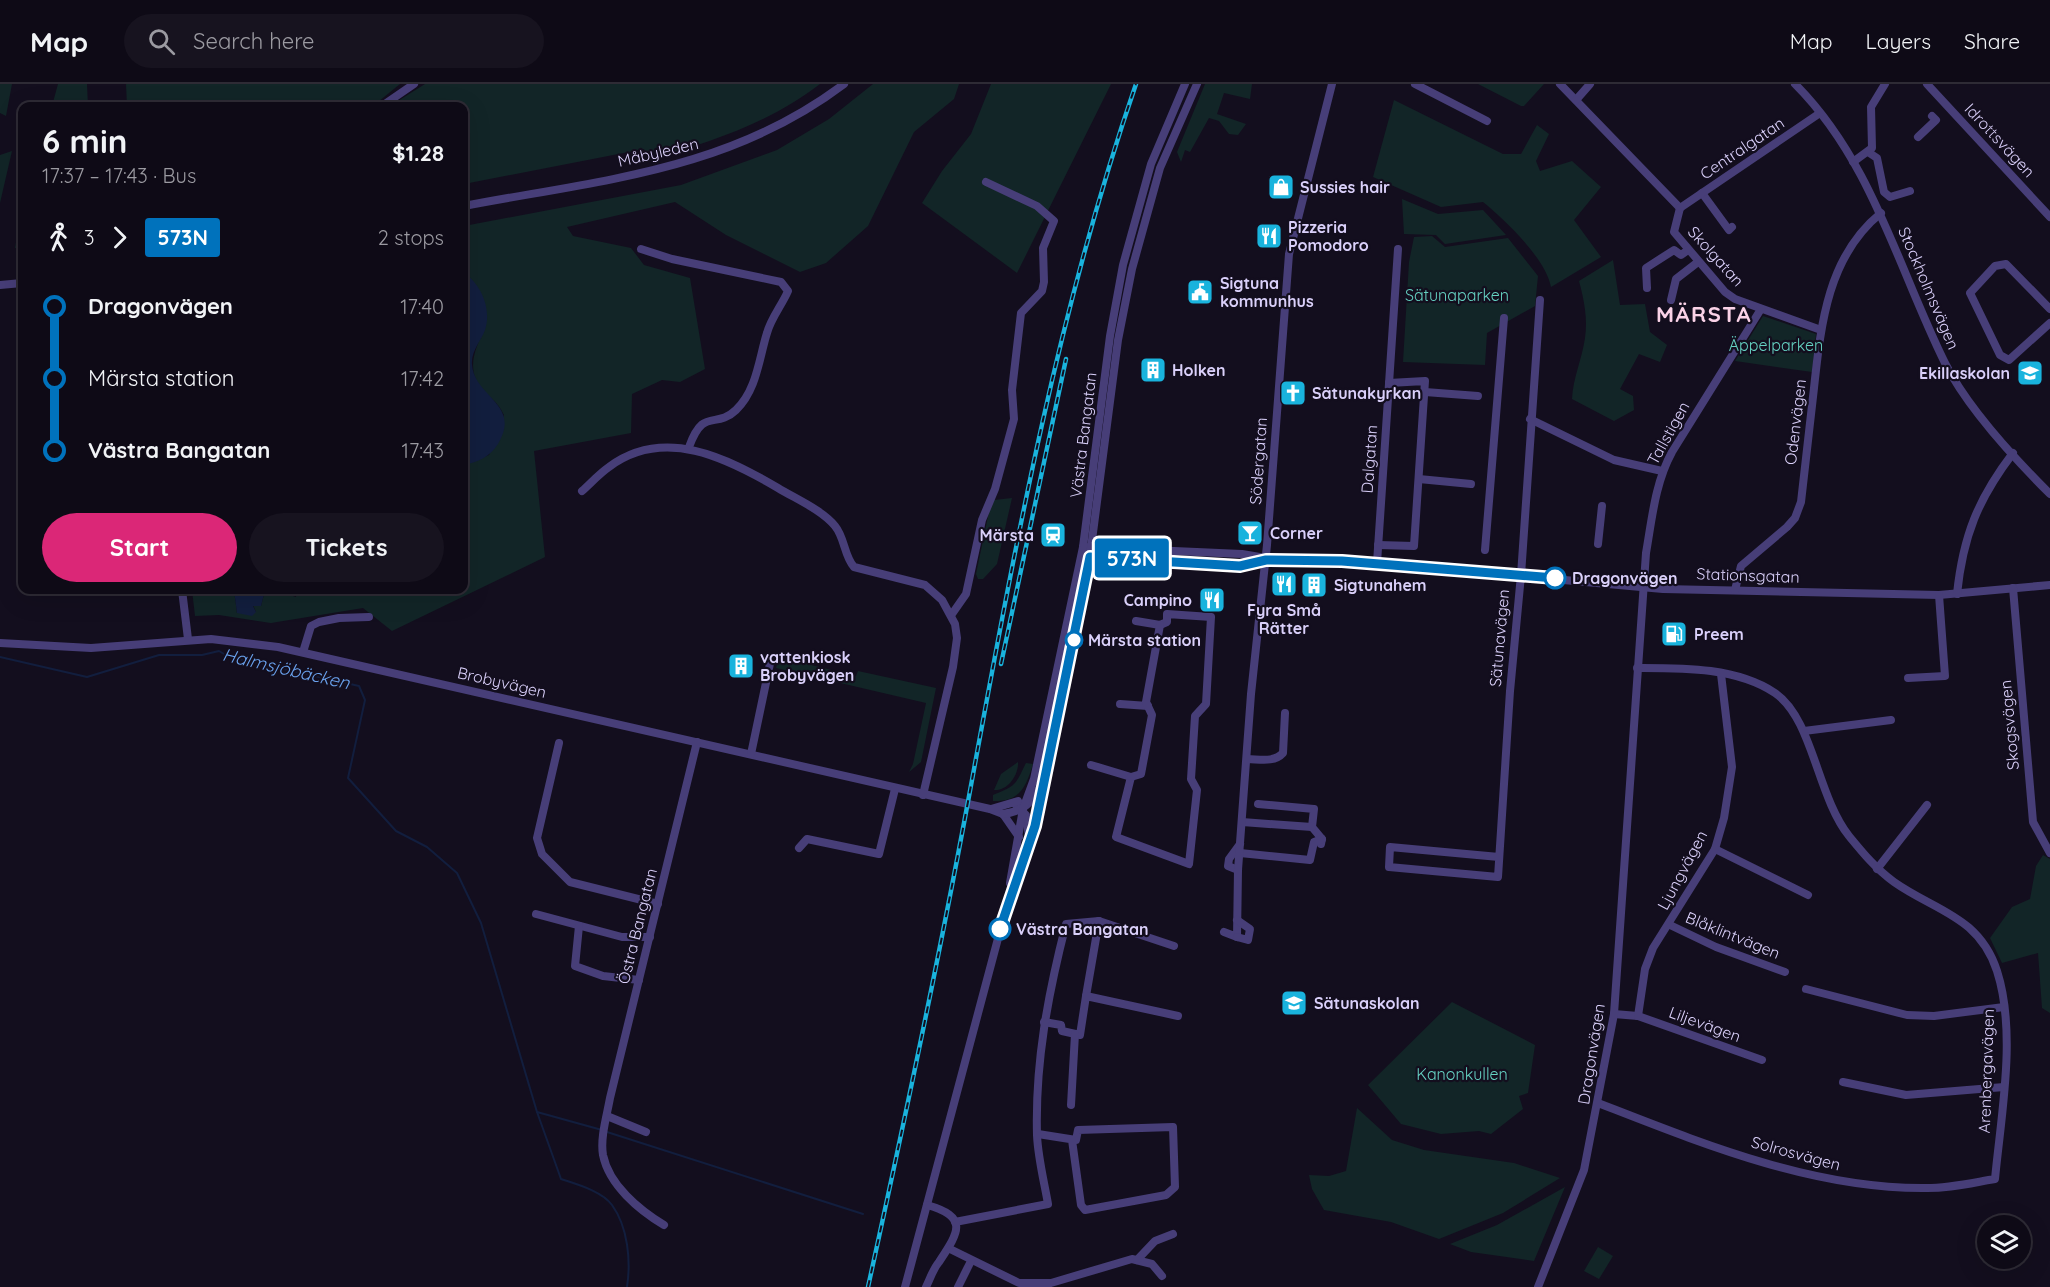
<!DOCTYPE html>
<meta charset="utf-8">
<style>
body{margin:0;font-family:Quicksand,sans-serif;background:#17131f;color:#f1f3f6;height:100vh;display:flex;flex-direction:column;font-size:22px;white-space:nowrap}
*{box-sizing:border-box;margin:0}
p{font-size:20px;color:#9b9aa1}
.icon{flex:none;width:33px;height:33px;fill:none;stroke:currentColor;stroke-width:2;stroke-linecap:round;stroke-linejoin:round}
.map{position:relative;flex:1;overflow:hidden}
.side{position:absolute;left:18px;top:18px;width:450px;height:492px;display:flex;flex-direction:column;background:#0e0a16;border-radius:12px;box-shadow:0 6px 24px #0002,0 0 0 2px #2e2b35}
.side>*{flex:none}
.badge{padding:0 12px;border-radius:4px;font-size:21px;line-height:39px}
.tools{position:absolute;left:1977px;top:1131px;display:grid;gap:12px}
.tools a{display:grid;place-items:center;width:54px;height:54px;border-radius:50%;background:#0e0a16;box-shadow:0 6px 24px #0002,0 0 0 2px #2e2b35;font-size:30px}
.map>.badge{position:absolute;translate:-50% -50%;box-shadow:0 0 0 3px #fff}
.legs{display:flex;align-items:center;gap:9px;height:66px;padding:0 24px;font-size:20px}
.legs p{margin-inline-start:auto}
.summary{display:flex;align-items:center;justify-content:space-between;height:102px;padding:0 24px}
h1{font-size:33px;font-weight:700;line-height:45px}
.button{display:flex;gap:12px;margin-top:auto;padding:12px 24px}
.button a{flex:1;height:69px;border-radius:36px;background:#db2777;color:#fff;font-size:24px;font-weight:700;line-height:69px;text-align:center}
.button a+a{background:#17131f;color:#f1f3f6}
ul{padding:0 24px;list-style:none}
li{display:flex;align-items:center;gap:21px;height:72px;font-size:22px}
li i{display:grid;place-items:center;width:9px;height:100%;margin:0 8px;background:currentColor}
li i::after{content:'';width:15px;height:15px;margin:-8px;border:4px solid;border-radius:50%;background:#0e0a16}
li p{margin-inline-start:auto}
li:first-child i{background:linear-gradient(#0000 50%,currentColor 0)}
li:last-child i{background:linear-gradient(currentColor 50%,#0000 0)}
header{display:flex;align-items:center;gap:36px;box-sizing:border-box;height:84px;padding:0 30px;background:#0e0a16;border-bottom:2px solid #2e2b35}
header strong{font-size:28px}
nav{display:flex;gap:33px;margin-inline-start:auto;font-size:21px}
.search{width:420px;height:54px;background:#17131f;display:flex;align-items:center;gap:15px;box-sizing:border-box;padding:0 21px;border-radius:33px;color:#9b9aa1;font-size:22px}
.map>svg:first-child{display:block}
</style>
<header>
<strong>Map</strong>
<div class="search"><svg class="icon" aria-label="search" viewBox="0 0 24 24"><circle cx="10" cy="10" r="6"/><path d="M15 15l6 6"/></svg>Search here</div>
<nav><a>Map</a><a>Layers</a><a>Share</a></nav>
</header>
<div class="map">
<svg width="2050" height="1203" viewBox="0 0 2050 1203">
<rect width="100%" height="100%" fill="#130e1e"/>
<g fill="#122527">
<path d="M0,0H12L6,32L0,29Z"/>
<path d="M58,0H87L88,22H52Z"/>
<path d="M126,0H400L373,22H127Z"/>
<path d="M425,0H820C768,40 712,57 650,76L644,65L464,100V22H390Z"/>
<path d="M873,0H959L954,15L914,48L868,142L826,179L800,188L726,151L675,118L567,143L573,152L631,164L644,181L690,194L705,285L680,298L662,296L632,310L631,349L534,367L545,473L392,547L363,524L271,539L219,531L195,532L192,506H234L237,529L256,528L253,521L261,522L265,506H274L296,513L297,506H295H464V381L489,371L504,331C497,317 492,316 483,306C465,286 475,265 485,244L469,192L464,189V142L681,101L777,66L829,35Z"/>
<path d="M991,0H1111L1017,189L922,119L942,87L971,50Z"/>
<path d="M1205,0H1252L1250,15L1224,9L1217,30L1246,40L1238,51L1229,50L1219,37L1209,34L1190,68L1185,66L1181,78L1177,68Z"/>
<path d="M1478,0H1544L1524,22H1521Z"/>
<path d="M1394,16L1503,70H1521L1537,41L1549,50L1536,77L1540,87L1572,77L1601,103L1574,136L1601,173L1551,203C1546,175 1505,136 1483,118L1441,123L1373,93Z"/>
<path d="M12,67L0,119V71Z"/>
<path d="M1402,115L1438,130L1483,126L1506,151L1445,160L1436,151L1404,150Z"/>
<path d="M22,125V164H15Z"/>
<path d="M1432,152L1445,163L1508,154L1538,192L1535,222L1487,249L1485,281L1403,278L1409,178L1414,153Z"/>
<path d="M1613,176L1620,221L1645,220L1650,248L1667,261L1660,278L1639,270L1620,305L1633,312L1634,326L1614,337L1572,315C1573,294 1582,275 1585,254C1588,236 1584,215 1579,197Z"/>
<path d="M1763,232L1816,250L1812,288L1735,277Z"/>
<path d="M1012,414L997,480L983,495H978L976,490L990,423L994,416Z"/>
<path d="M779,573L856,592L858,587L936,604L921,678L909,688L913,680L926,619L776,584Z"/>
<path d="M1018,678C1019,690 1008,707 994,706L1001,690Z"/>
<path d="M1026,679L1033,680C1026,703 1020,718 993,717V711C1017,701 1015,701 1026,679Z"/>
<path d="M2043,771L2050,775V929L2042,924L2038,869L2002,879L1990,854L2012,823L2030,815L2036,782Z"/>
<path d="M1452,918L1535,961L1528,1009L1519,1012L1523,1025L1491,1050L1479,1047L1441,1050L1401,1040L1368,1001Z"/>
<path d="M1357,1024L1392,1056L1424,1066L1514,1079L1560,1094L1503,1129L1439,1155L1391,1138L1324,1126L1312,1105L1309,1091L1329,1092L1346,1087Z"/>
<path d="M1565,1103L1534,1177L1471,1168L1450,1160L1497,1141Z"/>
<path d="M1598,1163L1613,1172L1599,1195L1584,1187Z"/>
</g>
<g fill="#121e3e">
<path d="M464,189C481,200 492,225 485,246C481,257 471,267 472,280C474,314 522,319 498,360C490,373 478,378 464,381Z"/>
<path d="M234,506H265L261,522H253L256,528L252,532L237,529Z"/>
</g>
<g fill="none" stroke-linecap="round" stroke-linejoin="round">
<g stroke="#121e3e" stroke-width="2">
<path d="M0,573L87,593L159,571H202L219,567L229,573L359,602L365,616L348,694L396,747L427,763L457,789L481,839L537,1028L602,1046"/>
<path d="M537,1028L561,1095C576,1100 602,1107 612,1121C628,1143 631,1177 627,1203"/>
<path d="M607,1048L863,1130"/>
</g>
<g stroke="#473e78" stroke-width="8">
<path d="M1415,0L1487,37"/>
<path d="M1560,0L1680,124"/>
<path d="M1795,0C1872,77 1898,184 1945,279C1967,323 2015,375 2050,410"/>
<path d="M1927,0L2050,133"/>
<path d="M1576,16L1590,0"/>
<path d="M382,22L414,0"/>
<path d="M1918,53L1936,36L1932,32"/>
<path d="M1868,68L1877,74L1884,108L1890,113L1910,107"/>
<path d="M1853,78L1872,64L1871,23L1885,0"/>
<path d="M1702,109L1729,146L1732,143"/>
<path d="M464,122C600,96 729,87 844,0"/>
<path d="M1680,124L1674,148L1725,208L1735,215L1821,246"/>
<path d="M1680,124L1820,29"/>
<path d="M641,165L672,175L781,198L788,207C782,221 771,234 767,249C759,274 757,306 736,326C715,346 704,322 689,363"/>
<path d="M0,201L22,199"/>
<path d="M1647,204L1646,184L1674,166L1681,171L1688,166"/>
<path d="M1671,216L1676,195L1698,178"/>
<path d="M2050,225L2006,180L1995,182L1970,209L2000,271L2009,276L2050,239"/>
<path d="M1425,308L1478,312"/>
<path d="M1530,335L1614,376L1662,387"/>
<path d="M1419,395L1471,400"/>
<path d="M582,407C591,399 599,390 609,383C664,342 727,374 778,404C796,415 822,426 835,442C845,454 844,472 854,483L925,501L942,516L955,540L957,554L953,583L923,711"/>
<path d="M1598,460L1602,422"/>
<path d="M1378,461L1414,462L1425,297L1389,299"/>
<path d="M1083,463L1242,470L1283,477L1377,479L1663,505L1939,511L2050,501"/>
<path d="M1485,466L1504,234"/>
<path d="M1087,473L1240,482L1265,476"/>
<path d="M1377,479L1398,165"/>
<path d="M2013,504L2033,738L2050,769"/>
<path d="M182,506L188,555"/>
<path d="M1735,506L1741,482L1787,443L1795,434L1801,418C1805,380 1810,342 1814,304C1821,239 1828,172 1881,129"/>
<path d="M1957,510C1963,452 1978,415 2013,369"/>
<path d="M952,530L966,510L982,436L995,405L1014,335L1012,306L1021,229L1042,207L1044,198L1043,164L1054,137L1037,122L986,98"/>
<path d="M0,559L91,564L211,555L278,563L990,725L1003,730L1019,753"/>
<path d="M303,568L311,542L319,538L339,534L369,533"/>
<path d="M1908,594L1945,592L1939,511"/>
<path d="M1120,620L1148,622"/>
<path d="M1804,647L1891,636"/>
<path d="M559,659L537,754L542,770L570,798L658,820"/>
<path d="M751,670L771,575"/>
<path d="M1247,675C1259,675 1274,679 1283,669L1285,629"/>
<path d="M1091,681L1131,693L1116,753L1189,780L1197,706L1191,695L1195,632L1206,620L1211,533L1167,530V538L1160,541L1136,537"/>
<path d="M1131,693L1141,690L1152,631L1146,618L1160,541"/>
<path d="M1014,719L1026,731L1029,753"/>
<path d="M1258,720L1314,725L1312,743L1322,755L1321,760"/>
<path d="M991,725L1018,717"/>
<path d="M1003,730C1023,728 1033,718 1041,701"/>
<path d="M1242,738L1312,743"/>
<path d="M799,764L807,755L879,770L895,705"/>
<path d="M1715,765L1808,811"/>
<path d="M1240,769L1310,776L1314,758L1322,755"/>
<path d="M1499,773L1390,763L1389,783L1498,793L1510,607L1521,491L1540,216"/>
<path d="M1877,785L1927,721"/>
<path d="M1238,786L1228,782L1229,775L1240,760"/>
<path d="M1010,799L1023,725L1034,695L1083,463L1110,252L1123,181L1151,80L1185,0"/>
<path d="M536,830L622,853H650"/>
<path d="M1670,841L1716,863L1785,888"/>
<path d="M579,842L575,882L603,892L639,896"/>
<path d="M1224,848L1237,853L1238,786L1251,610L1267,461L1289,170L1332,0"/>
<path d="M1237,853L1248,856L1250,845L1237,836"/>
<path d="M1806,905L1907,931L1934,932L2004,923"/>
<path d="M1086,912L1099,837L1174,862"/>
<path d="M1614,930L1638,932L1762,976"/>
<path d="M1638,932L1645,885L1653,864L1715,765L1724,734L1732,683L1721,590"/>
<path d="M1044,938L1061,941L1062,947L1080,951L1086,912L1178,932"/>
<path d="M1843,998L1906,1011L2004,1003"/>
<path d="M1598,1019C1701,1059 1810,1104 1922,1104C1946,1105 1971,1099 1995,1095C2001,1031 2017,949 1997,887C1979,832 1935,827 1894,798C1876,785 1863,769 1849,752C1817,712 1813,635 1775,609C1736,583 1682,584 1637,584"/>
<path d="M1071,1021L1075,950"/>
<path d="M607,1032L646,1048"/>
<path d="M1038,1050L1076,1056L1078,1046L1173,1043L1175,1103L1166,1111L1085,1126L1081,1121L1072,1056"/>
<path d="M955,1138L1048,1120C1044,1097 1038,1074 1037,1051C1035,979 1048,910 1066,840L1099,837"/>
<path d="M664,1141C639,1126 609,1101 603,1071C600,1054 607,1031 610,1014L697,658"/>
<path d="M950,1165L1019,1199H1051L1132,1175L1152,1180L1162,1192"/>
<path d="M1137,1176L1155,1157L1173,1150"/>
<path d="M905,1203L1004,832L1040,719L1088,487L1118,256L1132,185L1160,84L1197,0"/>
<path d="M926,1203C930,1195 933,1185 939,1178C958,1149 970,1133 927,1121"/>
<path d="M958,1203L971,1177"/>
<path d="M1538,1203L1584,1086L1614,930L1646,469C1652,435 1655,399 1672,368L1761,225"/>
</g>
<defs>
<g id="rail">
<path d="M1001,580L1066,275"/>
<path d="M868,1203C903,1044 937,884 967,723C1012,480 1055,235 1136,0"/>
</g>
</defs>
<use href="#rail" stroke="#19b3dd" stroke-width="4.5"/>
<use href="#rail" stroke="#130e1e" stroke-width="2" stroke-dasharray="7" stroke-linecap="butt"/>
</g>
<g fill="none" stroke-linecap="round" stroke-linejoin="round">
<defs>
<path id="line-1" d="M1000,845L1035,742L1090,473L1240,482L1266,476L1342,477L1555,494"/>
</defs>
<use href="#line-1" stroke="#fff" stroke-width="14"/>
<use href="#line-1" stroke="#0072bc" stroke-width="9"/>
</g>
<defs>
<symbol id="shop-square" viewBox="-11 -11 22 22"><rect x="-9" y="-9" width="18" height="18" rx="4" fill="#19b3dd" stroke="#130e1e"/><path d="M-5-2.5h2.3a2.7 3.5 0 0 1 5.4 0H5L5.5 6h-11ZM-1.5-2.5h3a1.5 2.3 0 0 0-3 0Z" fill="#fff"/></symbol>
<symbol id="restaurant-square" viewBox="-11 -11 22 22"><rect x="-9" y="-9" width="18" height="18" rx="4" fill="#19b3dd" stroke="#130e1e"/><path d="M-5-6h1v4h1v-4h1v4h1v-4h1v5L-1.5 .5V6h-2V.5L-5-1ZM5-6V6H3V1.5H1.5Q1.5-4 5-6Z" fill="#fff"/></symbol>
<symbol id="civic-square" viewBox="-11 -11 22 22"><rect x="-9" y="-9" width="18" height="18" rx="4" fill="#19b3dd" stroke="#130e1e"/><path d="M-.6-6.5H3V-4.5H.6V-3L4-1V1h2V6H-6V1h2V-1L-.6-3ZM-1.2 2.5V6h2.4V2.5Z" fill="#fff"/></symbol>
<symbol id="building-square" viewBox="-11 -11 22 22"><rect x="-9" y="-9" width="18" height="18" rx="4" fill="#19b3dd" stroke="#130e1e"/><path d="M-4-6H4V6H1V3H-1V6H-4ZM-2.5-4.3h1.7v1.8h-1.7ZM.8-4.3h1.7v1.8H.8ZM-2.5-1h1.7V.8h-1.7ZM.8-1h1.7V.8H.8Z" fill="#fff"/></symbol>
<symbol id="school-square" viewBox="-11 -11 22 22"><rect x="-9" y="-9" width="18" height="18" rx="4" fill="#19b3dd" stroke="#130e1e"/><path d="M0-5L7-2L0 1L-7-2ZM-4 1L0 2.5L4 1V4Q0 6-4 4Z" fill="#fff"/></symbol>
<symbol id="church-square" viewBox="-11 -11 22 22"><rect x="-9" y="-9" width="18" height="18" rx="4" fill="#19b3dd" stroke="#130e1e"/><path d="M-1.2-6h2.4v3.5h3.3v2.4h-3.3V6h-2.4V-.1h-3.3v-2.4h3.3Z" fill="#fff"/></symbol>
<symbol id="bar-square" viewBox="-11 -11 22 22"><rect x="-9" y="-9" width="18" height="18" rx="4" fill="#19b3dd" stroke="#130e1e"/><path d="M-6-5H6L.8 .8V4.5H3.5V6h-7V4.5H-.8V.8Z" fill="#fff"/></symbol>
<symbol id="station-square" viewBox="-11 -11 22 22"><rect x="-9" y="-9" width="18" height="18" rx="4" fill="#19b3dd" stroke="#130e1e"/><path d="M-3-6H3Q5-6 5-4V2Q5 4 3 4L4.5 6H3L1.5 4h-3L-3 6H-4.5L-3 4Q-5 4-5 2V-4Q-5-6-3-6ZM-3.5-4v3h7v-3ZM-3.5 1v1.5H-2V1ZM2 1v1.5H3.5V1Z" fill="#fff"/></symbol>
<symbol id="fuel-square" viewBox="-11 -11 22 22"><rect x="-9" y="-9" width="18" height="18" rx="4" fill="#19b3dd" stroke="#130e1e"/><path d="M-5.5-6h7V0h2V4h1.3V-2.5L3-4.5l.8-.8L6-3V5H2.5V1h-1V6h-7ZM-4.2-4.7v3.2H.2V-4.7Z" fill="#fff"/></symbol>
</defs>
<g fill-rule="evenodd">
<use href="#shop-square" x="1266" y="88" width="30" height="30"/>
<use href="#restaurant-square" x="1254" y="137" width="30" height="30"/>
<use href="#civic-square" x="1185" y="193" width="30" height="30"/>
<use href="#building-square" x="1138" y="271" width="30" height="30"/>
<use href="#school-square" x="2015" y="274" width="30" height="30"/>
<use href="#church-square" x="1278" y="294" width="30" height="30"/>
<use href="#bar-square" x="1235" y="434" width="30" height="30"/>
<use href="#station-square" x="1038" y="436" width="30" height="30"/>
<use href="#restaurant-square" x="1269" y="485" width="30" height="30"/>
<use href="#building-square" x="1299" y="486" width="30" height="30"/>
<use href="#restaurant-square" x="1197" y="501" width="30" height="30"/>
<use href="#fuel-square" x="1659" y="535" width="30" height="30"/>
<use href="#building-square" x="726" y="567" width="30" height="30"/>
<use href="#school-square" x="1279" y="904" width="30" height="30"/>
</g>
<g fill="#fff" stroke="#0072bc" stroke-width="3">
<circle cx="1555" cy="494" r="10"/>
<circle cx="1074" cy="556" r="8"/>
<circle cx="1000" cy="845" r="10"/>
</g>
<g text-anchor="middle" stroke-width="4.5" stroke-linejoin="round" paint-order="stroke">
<g font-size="16" fill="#dad0fa" stroke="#130e1e">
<text transform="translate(2000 56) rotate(47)" y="6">Idrottsvägen</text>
<text transform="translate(1742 64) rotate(-34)" y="6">Centralgatan</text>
<text transform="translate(658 68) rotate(-13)" y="6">Måbyleden</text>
<text transform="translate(1716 172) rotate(48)" y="6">Skolgatan</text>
<text transform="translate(1929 204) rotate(67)" y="6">Stockholmsvägen</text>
<text transform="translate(1795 338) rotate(-83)" y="6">Odenvägen</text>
<text transform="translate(1668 349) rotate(-61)" y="6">Tallstigen</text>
<text transform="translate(1083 351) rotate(-83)" y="6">Västra Bangatan</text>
<text transform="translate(1369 375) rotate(-86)" y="6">Dalgatan</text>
<text transform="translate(1258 377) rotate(-86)" y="6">Södergatan</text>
<text transform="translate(1748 491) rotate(2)" y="6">Stationsgatan</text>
<text transform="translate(1499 554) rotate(-85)" y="6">Sätunavägen</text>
<text transform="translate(502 598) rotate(13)" y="6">Brobyvägen</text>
<text transform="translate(2009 641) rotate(-95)" y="6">Skogsvägen</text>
<text transform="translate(1682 786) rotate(-62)" y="6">Ljungvägen</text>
<text transform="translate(637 842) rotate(-76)" y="6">Östra Bangatan</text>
<text transform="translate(1733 851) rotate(22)" y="6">Blåklintvägen</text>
<text transform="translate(1705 940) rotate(20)" y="6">Liljevägen</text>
<text transform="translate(1591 970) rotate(-81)" y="6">Dragonvägen</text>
<text transform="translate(1986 987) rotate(-88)" y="6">Arenbergavägen</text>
<text transform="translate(1796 1069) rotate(15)" y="6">Solrosvägen</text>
</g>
<g font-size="16" font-weight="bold" fill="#dad0fa" stroke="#130e1e" text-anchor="start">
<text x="1300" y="109">Sussies hair</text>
<text x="1288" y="149">Pizzeria<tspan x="1288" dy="18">Pomodoro</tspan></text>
<text x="1220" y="205">Sigtuna<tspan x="1220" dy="18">kommunhus</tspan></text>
<text x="1172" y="292">Holken</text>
<text x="2010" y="295" text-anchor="end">Ekillaskolan</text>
<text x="1312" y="315">Sätunakyrkan</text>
<text x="1270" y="455">Corner</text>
<text x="1034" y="457" text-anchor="end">Märsta</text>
<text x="1334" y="507">Sigtunahem</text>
<text x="1192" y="522" text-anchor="end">Campino</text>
<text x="1284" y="532" text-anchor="middle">Fyra Små<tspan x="1284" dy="18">Rätter</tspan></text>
<text x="1694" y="556">Preem</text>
<text x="760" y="579">vattenkiosk<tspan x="760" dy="18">Brobyvägen</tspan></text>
<text x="1314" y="925">Sätunaskolan</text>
</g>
<g font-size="16" fill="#65d1c2" stroke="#130e1e">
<text x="1457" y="217">Sätunaparken</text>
<text x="1776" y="267">Äppelparken</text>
<text x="1462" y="996">Kanonkullen</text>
</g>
<g font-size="16" font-weight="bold" fill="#dad0fa" stroke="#130e1e" text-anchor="start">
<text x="1572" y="500">Dragonvägen</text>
<text x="1088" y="562">Märsta station</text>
<text x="1016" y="851">Västra Bangatan</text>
</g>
<g font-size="18" font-style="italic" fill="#6aa2ee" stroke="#130e1e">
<text transform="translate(286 585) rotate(13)" y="6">Halmsjöbäcken</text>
</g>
<g font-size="22" font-weight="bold" letter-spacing="1.5" fill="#fad2e7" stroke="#130e1e">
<text x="1704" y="238">MÄRSTA</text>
</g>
</g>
</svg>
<div class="tools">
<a><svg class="icon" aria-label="layers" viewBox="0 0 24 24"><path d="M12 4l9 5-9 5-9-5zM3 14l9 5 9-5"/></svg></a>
</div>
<b class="badge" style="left:1132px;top:474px;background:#0072bc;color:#fff">573N</b>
<section class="side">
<div class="summary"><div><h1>6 min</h1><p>17:37 – 17:43 · Bus</p></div><b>$1.28</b></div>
<div class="legs"><svg class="icon" aria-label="walk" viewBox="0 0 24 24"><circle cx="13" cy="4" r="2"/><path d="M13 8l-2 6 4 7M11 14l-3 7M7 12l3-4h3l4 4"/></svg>3<svg class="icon" aria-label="forward" viewBox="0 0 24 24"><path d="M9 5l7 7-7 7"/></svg><b class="badge" style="background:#0072bc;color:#fff">573N</b><p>2 stops</p></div>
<ul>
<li><i style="color:#0072bc"></i><b>Dragonvägen</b><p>17:40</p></li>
<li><i style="color:#0072bc"></i><span>Märsta station</span><p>17:42</p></li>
<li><i style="color:#0072bc"></i><b>Västra Bangatan</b><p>17:43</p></li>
</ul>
<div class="button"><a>Start</a><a>Tickets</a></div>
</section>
</div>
